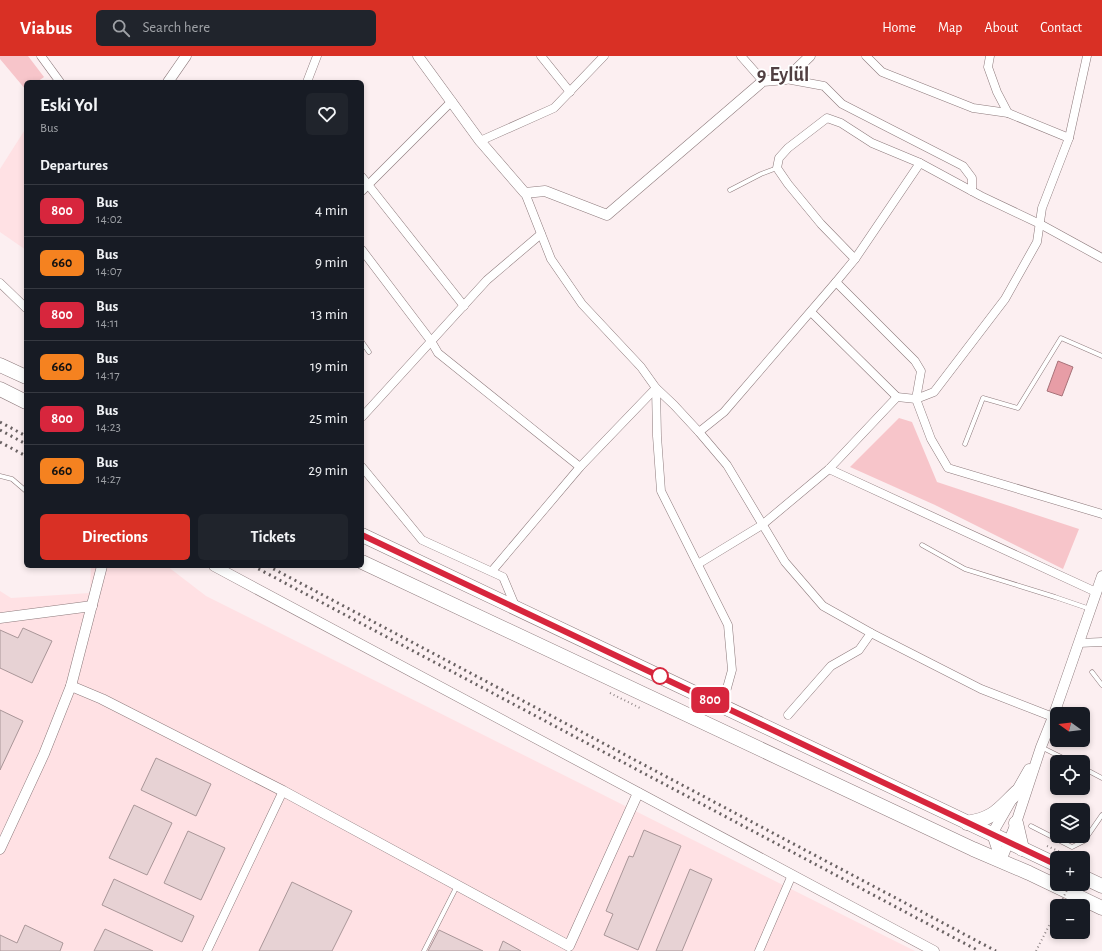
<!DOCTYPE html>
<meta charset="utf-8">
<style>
body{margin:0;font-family:"Alegreya Sans",sans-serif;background:#20242c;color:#f1f3f6;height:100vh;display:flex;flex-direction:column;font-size:15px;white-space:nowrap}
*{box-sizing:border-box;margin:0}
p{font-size:13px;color:#9ea1a6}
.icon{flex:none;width:22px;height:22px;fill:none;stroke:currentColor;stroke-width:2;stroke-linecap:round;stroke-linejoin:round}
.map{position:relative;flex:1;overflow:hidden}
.details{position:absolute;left:24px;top:24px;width:340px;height:488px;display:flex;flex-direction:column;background:#171b24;border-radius:6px;box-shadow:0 2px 6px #0003}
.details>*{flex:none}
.badge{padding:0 8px;border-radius:6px;font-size:14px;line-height:26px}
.needle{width:26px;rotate:285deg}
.controls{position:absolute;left:1050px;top:651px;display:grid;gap:8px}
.controls a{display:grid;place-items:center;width:40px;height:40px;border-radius:6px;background:#171b24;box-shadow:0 2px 6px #0003;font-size:20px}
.map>.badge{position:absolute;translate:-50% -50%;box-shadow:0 0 0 2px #fff}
h2{padding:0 16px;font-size:15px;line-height:36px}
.round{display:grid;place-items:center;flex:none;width:42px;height:42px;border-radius:6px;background:#20242c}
.overview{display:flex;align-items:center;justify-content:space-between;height:68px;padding:0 16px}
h1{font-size:19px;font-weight:600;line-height:30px}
.cta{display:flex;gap:8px;margin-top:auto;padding:8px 16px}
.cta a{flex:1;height:46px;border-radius:6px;background:#d93025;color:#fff;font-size:16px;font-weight:600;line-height:46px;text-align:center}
.cta a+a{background:#20242c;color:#f1f3f6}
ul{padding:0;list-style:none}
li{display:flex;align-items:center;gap:12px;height:52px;padding:0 16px;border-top:1px solid #363941}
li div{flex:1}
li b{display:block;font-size:15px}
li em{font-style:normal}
li .badge{min-width:44px;font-weight:700;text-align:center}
header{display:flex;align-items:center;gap:24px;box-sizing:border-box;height:56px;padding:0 20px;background:#d93025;color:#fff}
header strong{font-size:19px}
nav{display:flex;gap:22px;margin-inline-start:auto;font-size:14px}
.search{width:280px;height:36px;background:#20242c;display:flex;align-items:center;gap:10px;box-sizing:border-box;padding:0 14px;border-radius:6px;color:#9ea1a6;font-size:15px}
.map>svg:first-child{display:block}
</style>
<header>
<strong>Viabus</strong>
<div class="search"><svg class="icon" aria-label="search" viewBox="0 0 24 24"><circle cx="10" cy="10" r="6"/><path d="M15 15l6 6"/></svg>Search here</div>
<nav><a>Home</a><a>Map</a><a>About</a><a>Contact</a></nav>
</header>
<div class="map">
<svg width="1102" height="895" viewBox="0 0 1102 895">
<rect width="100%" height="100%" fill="#fceff1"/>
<g fill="#ffe1e4">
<path d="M26,72V194L0,176V113Z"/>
<path d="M91,510H167L206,540L915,895H0V535L11,542L90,537Z"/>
</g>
<g fill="#f7c5ca">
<path d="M0,0H28L44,21L37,26H26V34L0,3Z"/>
<path d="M899,362L912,366L937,426L1079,473L1063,513L935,449L850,411Z"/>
</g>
<path fill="#e79da6" stroke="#a87279" d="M1058,305L1073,311L1062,340L1047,335Z"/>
<g fill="#e7d2d4" stroke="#a99698">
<path d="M23,572L52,585L32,627L0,612V574L18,582Z"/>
<path d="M0,654L23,665L0,714Z"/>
<path d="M156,702L211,728L196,760L141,734Z"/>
<path d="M134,749L172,767L147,819L109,802Z"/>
<path d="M644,774L681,790L638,894L604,879L613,858L606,855L629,800L633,801Z"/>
<path d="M188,775L225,792L201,844L164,827Z"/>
<path d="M690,813L712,823L682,895H656Z"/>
<path d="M114,823L194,860L182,886L102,849Z"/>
<path d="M292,826L352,855L332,895H259Z"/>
<path d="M25,869L63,887L60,895H0V879L17,887Z"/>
<path d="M105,873L153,895H94Z"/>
<path d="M439,874L483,895H428Z"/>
<path d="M503,885L521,895H499Z"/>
</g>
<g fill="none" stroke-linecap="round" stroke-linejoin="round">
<defs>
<g id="service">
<path d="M730,134L761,118L777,112"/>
<path d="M362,286L369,296"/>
<path d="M965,388L983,342L1018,352L1061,282L1102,300"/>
<path d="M0,420L12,423L26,435"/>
<path d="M922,489L965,513L1055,541L1090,553"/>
<path d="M1092,616L1102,629"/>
<path d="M1041,691L1071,706"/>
<path d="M1083,712L1102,722"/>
<path d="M1031,770L1072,791L1084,785L1102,759"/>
<path d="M424,895L457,830"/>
</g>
<g id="minor">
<path d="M41,0L60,26"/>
<path d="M541,0L570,36"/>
<path d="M741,0L763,25"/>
<path d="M866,0L882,16L973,52L1008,57"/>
<path d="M990,0L988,11L997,36L1008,57L1069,82"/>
<path d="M786,23L824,30L842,48L963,110L972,122V135"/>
<path d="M307,26L317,0"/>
<path d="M480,85L554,52L604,0"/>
<path d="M362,121L464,250"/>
<path d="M362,135L452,45"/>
<path d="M525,137L551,203L582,248L641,311L656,332L657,380L661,435L728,569L732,614L722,650"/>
<path d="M362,194L431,285L438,297L580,411"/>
<path d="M855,203L821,168L788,128L777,112L779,102L788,92L827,62L841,67L872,87L920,107L981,140L1040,168L1102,202"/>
<path d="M836,226L915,305L921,315L916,343L931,383L948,412L1102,458"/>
<path d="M0,227L26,252"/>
<path d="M811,256L897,341"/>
<path d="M362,361L487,224L541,178"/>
<path d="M699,376L724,356L836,226L855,203L920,107"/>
<path d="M362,411L422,484L503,521L516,552"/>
<path d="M829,413L1096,536"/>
<path d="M698,508L762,469L829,413L897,341L916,343L934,336L1005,243L1037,186L1042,152L1069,82L1087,0"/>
<path d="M492,515L580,411L656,332L674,349L699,376L727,409L785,506L823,550L871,577L981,633L1053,661"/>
<path d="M1079,587L1102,586"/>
<path d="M788,659L831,610L859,594L871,577"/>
<path d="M207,895L283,735"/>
<path d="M759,895L792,819"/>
</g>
<g id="tertiary">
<path d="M418,0L480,85L525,137L545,135L607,159L763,25L786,23L810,0"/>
<path d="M168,26L186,0"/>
<path d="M214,510L934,895"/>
<path d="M0,562L92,550"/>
<path d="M71,630L102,643L283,735L569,890L638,737"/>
<path d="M0,793L44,698L71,630L102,510"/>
<path d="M1001,805L1016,767L1041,691L1053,661L1102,520"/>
<path d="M1001,805L992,778L1029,713"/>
</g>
<g id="trunk">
<path d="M0,309L26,321"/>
<path d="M0,333L26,346"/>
<path d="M362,479L1057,809"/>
<path d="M362,506L973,793L1029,817L1102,852"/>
<path d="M967,767C995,762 998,754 1017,736"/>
<path d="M1016,767L1022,793"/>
<path d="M1083,821L1102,830"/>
</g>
</defs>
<use href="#service" stroke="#8d7a7c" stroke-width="5"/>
<use href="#minor" stroke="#8d7a7c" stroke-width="9"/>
<use href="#tertiary" stroke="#8d7a7c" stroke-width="11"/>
<use href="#trunk" stroke="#8d7a7c" stroke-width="15"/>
<g stroke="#918788" stroke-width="2" stroke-dasharray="1 3" stroke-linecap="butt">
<path d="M610,637L640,652"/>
<path d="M1047,790L1074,802"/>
<path d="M1036,895L1057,854"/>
</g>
<use href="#service" stroke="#fff" stroke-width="4"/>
<use href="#minor" stroke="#fff" stroke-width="8"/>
<use href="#tertiary" stroke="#fff" stroke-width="10"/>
<use href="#trunk" stroke="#fff" stroke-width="14"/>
<g stroke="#6a6263" stroke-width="3" stroke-dasharray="2 4" stroke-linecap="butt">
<path d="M0,366L26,380"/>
<path d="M0,374L26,388"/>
<path d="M0,386L24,399"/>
<path d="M253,510L979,895"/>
<path d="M268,510L996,895"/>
</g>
<path stroke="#918788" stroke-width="2" stroke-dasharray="1 3" stroke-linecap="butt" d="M1059,850L1070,828"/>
</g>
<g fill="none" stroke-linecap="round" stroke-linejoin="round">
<defs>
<path id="line" d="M362,479L1057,809"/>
</defs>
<use href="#line" stroke="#fff" stroke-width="9"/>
<use href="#line" stroke="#d7263d" stroke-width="6"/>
</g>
<circle fill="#fff" stroke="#d7263d" stroke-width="2" cx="660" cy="620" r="8"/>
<g text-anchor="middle" stroke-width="3.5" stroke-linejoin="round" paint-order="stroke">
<g font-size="20" font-weight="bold" fill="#514042" stroke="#fff">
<text x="783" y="25">9 Eylül</text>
</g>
</g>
</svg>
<div class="controls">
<a><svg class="needle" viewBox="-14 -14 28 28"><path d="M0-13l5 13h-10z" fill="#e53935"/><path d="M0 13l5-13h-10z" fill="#9ea1a6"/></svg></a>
<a><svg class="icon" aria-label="locate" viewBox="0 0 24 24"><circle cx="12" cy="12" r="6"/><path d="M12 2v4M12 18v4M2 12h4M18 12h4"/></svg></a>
<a><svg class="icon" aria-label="layers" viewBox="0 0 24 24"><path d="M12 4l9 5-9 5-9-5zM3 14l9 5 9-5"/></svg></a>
<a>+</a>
<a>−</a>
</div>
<b class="badge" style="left:710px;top:644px;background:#d7263d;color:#fff">800</b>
<section class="details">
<div class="overview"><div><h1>Eski Yol</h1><p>Bus</p></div><a class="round"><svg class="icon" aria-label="heart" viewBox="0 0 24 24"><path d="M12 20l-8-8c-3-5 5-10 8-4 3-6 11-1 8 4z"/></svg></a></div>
<h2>Departures</h2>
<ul>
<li><span class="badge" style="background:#d7263d;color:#fff">800</span><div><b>Bus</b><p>14:02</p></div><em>4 min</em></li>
<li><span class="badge" style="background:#f58220;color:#111">660</span><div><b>Bus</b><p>14:07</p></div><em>9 min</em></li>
<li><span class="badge" style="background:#d7263d;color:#fff">800</span><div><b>Bus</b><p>14:11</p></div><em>13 min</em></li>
<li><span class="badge" style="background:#f58220;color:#111">660</span><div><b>Bus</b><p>14:17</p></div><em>19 min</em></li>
<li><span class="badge" style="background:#d7263d;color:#fff">800</span><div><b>Bus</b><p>14:23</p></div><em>25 min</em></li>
<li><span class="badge" style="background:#f58220;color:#111">660</span><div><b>Bus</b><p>14:27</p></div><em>29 min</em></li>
</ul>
<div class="cta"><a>Directions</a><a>Tickets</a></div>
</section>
</div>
